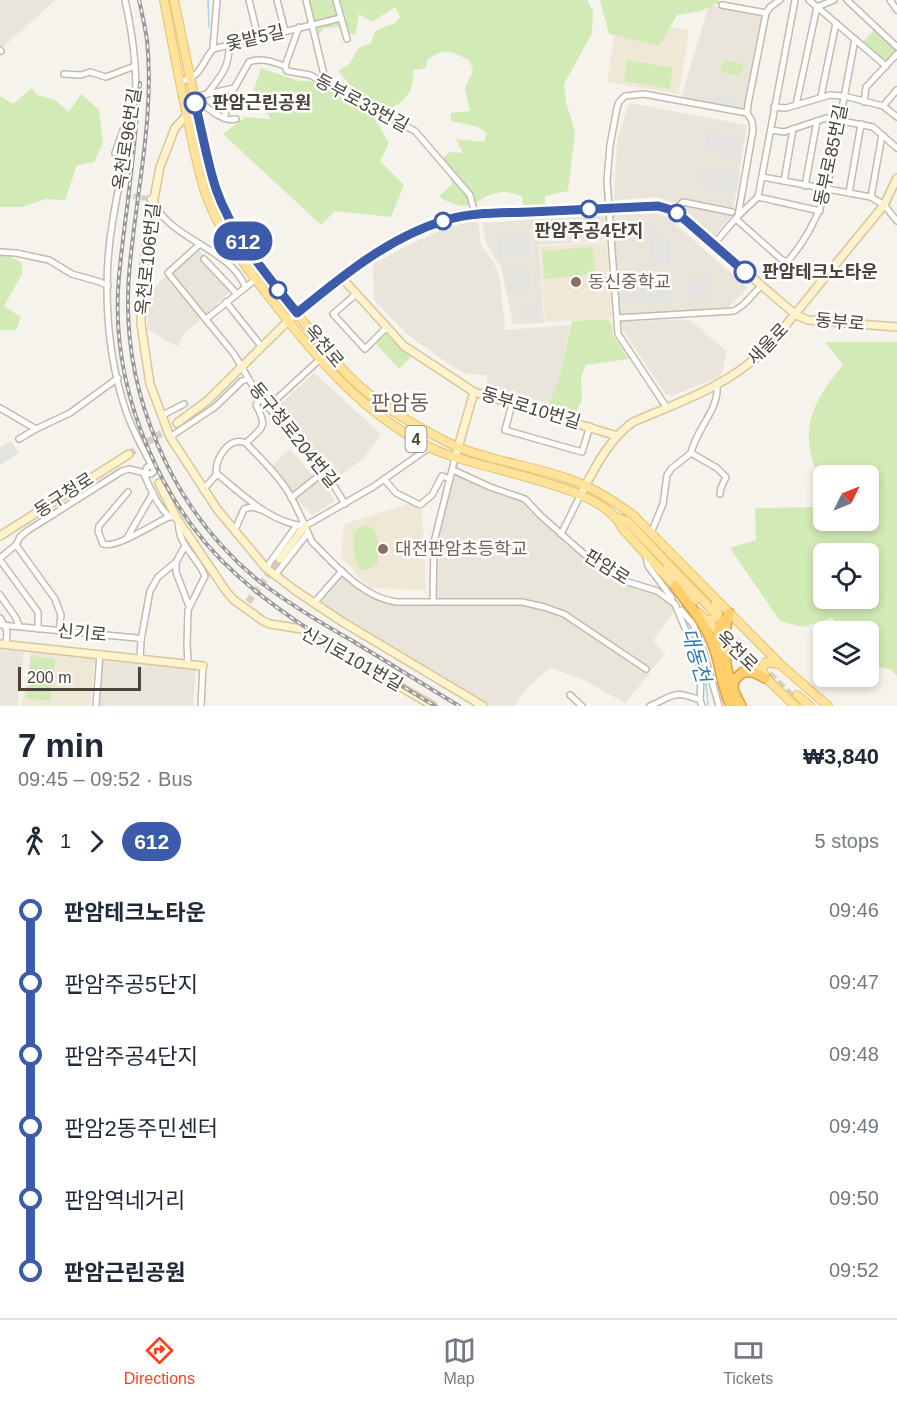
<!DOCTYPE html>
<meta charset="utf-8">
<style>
body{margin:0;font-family:Arial,"Noto Sans KR",sans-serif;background:#f2f2f3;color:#1f2937;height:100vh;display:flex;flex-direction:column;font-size:22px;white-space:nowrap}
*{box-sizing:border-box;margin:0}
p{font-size:20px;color:#747a83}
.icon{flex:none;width:33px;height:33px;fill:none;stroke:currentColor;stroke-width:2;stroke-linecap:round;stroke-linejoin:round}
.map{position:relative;height:706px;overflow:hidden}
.side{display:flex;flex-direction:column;background:#fff;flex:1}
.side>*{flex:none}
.badge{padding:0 12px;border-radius:20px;font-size:21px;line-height:39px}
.needle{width:39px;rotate:47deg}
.buttons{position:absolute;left:813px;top:465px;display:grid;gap:12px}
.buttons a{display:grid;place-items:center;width:66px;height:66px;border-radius:9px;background:#fff;box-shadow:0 3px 9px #0003;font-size:30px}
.scale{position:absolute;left:18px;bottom:15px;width:123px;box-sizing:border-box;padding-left:6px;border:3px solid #4b4439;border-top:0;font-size:16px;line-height:21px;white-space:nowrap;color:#4b4439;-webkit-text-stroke:4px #fff;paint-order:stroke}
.map>.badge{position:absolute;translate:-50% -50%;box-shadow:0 0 0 3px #fff}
.legs{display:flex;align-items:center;gap:9px;height:66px;padding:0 18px;font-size:20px}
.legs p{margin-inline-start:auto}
.summary{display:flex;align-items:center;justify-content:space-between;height:102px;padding:0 18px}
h1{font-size:33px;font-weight:600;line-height:45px}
ul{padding:0 18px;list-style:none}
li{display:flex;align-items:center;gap:21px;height:72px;font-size:22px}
li i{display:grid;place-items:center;width:9px;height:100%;margin:0 8px;background:currentColor}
li i::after{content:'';width:15px;height:15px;margin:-8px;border:4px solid;border-radius:50%;background:#fff}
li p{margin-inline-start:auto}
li:first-child i{background:linear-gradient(#0000 50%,currentColor 0)}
li:last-child i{background:linear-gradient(currentColor 50%,#0000 0)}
.dock{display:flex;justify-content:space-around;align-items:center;height:84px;border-top:2px solid #e0e1e3;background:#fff;font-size:16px;color:#747a83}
.dock a{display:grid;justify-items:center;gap:3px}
.dock .active{color:#fc3f1d}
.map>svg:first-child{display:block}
</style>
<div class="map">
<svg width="897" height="706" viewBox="0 0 897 706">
<rect width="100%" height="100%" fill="#f6f3ec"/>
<g fill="#eae5da">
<path d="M0,0H55L2,48L0,45Z"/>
<path d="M709,5L763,16L743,110L681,98Z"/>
<path d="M629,103L747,125L732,216L714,236L673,202L656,197L614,200L617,141Z"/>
<path d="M652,212L667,217L748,288L726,309L618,315L612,240L539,245L544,323L513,324L501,267L487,246L482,223Z"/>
<path d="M478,220L481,245L494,263L500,279L505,330L570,325L560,375L549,404L487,386V375L466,374L450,365L408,335L374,300L373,264L411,244L449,227Z"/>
<path d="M198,248L233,289L183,335L178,347L147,329L151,290Z"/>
<path d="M690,320L727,352L721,376L672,396L666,395L622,329L621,321Z"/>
<path d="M314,373L381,434L364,458L335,480L303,439L274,410Z"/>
<path d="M290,449L317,481L322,479L335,501L312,515L293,496L270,467Z"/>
<path d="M454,472L524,501L538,517L583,556L624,583L657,593L676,608L653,641L665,654L652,670L565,612L545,604L522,600L435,598L436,542Z"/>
<path d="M342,573L366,594L382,602L396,604H521L544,608L563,616L650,673L625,703L580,678L550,668L528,687L514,706H488L316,602Z"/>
<path d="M0,649L24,652L17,706H0Z"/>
<path d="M103,661L196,669L193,706H100Z"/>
</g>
<g fill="#efe8d6">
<path d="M617,19L689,30L679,94L607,82Z"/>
<path d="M607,242L612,318L545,322L540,246Z"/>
<path d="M408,504L422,510L426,590L369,588L341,557L344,524Z"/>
<path d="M31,651L95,658L90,706H22Z"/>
</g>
<g fill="#d2eab5" fill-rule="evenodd">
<path d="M306,0H587L593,11L592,33L564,84L566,102L575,132L568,191L545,196V204L523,205L522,196C517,195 509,192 503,192C473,195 476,218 439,197L452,184L442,159L450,152L463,153L456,139L484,142L487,133L478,127L451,121V113L470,111L465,89L473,70L469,60C451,51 444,47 427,60L426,68L413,70C416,97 396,110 371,113L389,143L380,161L404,185L391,217L335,211L321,225L223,134L245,117L271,119L253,92L261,68L299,81H316L357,105L351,86L338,71L349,64L359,48L371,43L375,31L395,23L400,17L395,7L372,22L359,14L355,36L339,27L324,28L317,38Z"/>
<path d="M600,0H719V3L701,11L677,15L659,46L609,34Z"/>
<path d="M874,30L897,51L886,63L863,42Z"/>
<path d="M627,60L673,68L669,89L624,81Z"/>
<path d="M723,60L744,64L741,76L721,72Z"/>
<path d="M32,88L37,95L55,100L69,112L81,94L99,110L103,143L94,162L77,165L65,200L46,199L22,207H0V96L13,104Z"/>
<path d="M592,247L595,274L545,279L542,251Z"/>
<path d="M0,255H8L22,263V274L4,306L21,317L16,330H0Z"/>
<path d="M608,319L612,325L613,336L629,359L586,365L581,377L582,399L576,413L548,407L560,375L572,321Z"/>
<path d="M386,334L411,357L399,369L376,344Z"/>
<path d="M825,342H897V676L890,669L871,666L869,663L868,632L843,631L832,618L803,627L780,621L730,548L756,540L755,508L817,507L823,497L824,520H868V476H824L823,487C819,476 812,463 810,451C804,416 822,390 843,365ZM824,554H868V598H824Z"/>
<path d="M366,525C382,531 378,547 378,562C362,579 354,566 354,548C354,544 353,538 354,534C356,529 361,527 366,525Z"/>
<path d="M31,656L55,659L50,701L26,698Z"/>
</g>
<g fill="#e5e3e0">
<path d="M710,93L736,98L734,109L707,104Z"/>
<path d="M707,131L743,138L739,158L703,151Z"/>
<path d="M698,165L740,172L737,193L695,185Z"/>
<path d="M656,228L671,242V265L652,266L650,239L617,242V229Z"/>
<path d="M529,233L530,255L498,256L497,235Z"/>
<path d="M530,269L531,290L507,291L503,270Z"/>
<path d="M712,277L713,298L688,299L687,278Z"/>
<path d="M671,279L672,301L620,305L618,283Z"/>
<path d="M538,305L539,319L521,320L520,307Z"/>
<path d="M11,441L19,453L0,465V448Z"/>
</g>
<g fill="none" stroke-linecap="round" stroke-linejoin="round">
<g stroke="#a9d4f2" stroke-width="1.5">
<path d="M208,0L209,27"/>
<path d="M685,618L691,627L705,669L708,706"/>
</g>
<path stroke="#d4d0c8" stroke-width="5" stroke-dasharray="5 2.5" stroke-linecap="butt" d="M126,195L150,199"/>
<g stroke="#d4d0c8" stroke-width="7" stroke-dasharray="7 3.5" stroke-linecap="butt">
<path d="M129,454L177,423"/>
<path d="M248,602L280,559"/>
</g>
<path stroke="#d4d0c8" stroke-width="8" stroke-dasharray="8 4" stroke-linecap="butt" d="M709,615L794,699"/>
<defs>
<g id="street">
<path d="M125,0C133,36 138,71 135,107C128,145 119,182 113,219C102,282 106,354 127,414C134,433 144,451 153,468"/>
<path d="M249,0L258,37"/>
<path d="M277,0L285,31"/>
<path d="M306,0L326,83"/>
<path d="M336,0L347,39"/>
<path d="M809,0L886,66"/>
<path d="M847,0L897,47"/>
<path d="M890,0L897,10"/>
<path d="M722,5L766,13"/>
<path d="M299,27L285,66L287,71L310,75L415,131L470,195L475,214"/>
<path d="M213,49L217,0"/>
<path d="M0,50L1,51"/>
<path d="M64,74L81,75L90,72L106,77L135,66"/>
<path d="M179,82C203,76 200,65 213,49L341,18"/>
<path d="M207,94C221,76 230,67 229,44"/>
<path d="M821,96L836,23"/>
<path d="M194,97L234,88"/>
<path d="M195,98C206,106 222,123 236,119"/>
<path d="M864,102L866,87L897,54"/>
<path d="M796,105L817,7L834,0"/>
<path d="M883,106L897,90"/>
<path d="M774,107L786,108L830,95L844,96L883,106L897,117"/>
<path d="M224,118L231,94L249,62C261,57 273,62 285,66"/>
<path d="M771,130L784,132L826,118L873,127L897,148"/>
<path d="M115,153L130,110L131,107H135"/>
<path d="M762,177L871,197L884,205L897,221"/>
<path d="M784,181L793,129"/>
<path d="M805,186L817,121"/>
<path d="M849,193L861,124"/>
<path d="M758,197L820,211"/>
<path d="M871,197L882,135"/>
<path d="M150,199H153C166,239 229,247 245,286"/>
<path d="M675,211L683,202L732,212"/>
<path d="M738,216L753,130L752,121L747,113L748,104L766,13L770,7L780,0"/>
<path d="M736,219L781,259L787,262C806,241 818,216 827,189L855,39"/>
<path d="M200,244L168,273L234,354L260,398L325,471L345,504"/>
<path d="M713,245L738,216L758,197L795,0"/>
<path d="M0,252L16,253L49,260L72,274L100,282L108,286"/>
<path d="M204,259L236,293"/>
<path d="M355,295L333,314L365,349L386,328"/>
<path d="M226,302L262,347"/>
<path d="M617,318L734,311L743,305L761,286"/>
<path d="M206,319L256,279"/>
<path d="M512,404L505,430L582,452L590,426"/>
<path d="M268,407L319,360"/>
<path d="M0,408L36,429"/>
<path d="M667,408L618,334L607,181L610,145L617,108L619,102L625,96L644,94L747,113"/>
<path d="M161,416L184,404"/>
<path d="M170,437L215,407L242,381L248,379"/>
<path d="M19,439L36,429L70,413L118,378"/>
<path d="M246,443C263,427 268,427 256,405L260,398"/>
<path d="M430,447L373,487L305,526C271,524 241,493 216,473C216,457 229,436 246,443C260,458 276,473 287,490C297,506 304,524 312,542C336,565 361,597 396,602H522L544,607L564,614L646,669"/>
<path d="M691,453C696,429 719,410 717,386"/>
<path d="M691,453L717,468L726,477L721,488L720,494"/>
<circle cx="150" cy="470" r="4"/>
<path d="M453,470L490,487L525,499L540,515L584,554L625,581L657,591L675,604L698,660L701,675L700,700L702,706"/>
<path d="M144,474C149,486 160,512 171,517"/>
<path d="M384,479L396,493L420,505L432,495L442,476L450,479"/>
<path d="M203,490L217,474"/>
<path d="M128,492L99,526L98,531L103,544C117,549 154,523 169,517"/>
<path d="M291,498L325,471"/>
<path d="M179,522C176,543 198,558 205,576L188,610L187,645L188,663"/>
<path d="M235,530L244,509L252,507L262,510"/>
<path d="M651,533L663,504L667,475L671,469L691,453"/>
<path d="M561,534L581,494"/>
<path d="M127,538L153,493"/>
<path d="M16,545L55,599L61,615L59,631"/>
<path d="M646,556L648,566L672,598"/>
<path d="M0,558L16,545L20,537L27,531L122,471L129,469L149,474"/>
<path d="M0,560L38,612V629"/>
<path d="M176,562V572L189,606"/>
<path d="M266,568L297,525"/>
<path d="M275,575L308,533"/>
<path d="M0,595L16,618L19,626"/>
<path d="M433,601L434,542L455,458"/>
<path d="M314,603L342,571"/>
<path d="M681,610L693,624L701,643L719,706"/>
<path d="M0,618L7,631L6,645"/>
<path d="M0,625L137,638L141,640L140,658"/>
<path d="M141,640L150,591L158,577L176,562L185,546"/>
<path d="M570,695L582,706"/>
<path d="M96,706L100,654"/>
<path d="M201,706L203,666"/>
<path d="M650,706C675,695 673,690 700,700"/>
</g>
<g id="secondary">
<path d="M187,115L175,128L160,167L149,225L142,279L141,324L150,384L170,437L217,509L266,568L296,591L341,621L483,706"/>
<path d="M342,278L404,346L474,392L617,436"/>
<path d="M177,423L207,401L288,321L307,304L368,258L417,231L444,220L475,214L658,206L675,211L796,315L808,320L897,327"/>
<path d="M455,458L474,392"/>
<path d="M159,483L176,517L226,591L234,600L263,621L270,624L302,629L433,706"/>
<path d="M581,494C594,469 609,439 633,422C684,400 727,387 768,347L884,205L897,178"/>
<path d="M0,536L129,454"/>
<path d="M280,559L305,526"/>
<path d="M0,644L203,666"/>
</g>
<g id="primary">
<path d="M164,0C172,40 179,80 188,120C193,145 198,171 206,195C221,235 248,270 274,303C320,362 361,411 429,447C473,470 604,483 622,528L677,588"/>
<path d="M174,0C184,47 193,95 205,142C209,158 211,175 217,190C233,236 266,274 296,312C313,334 330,358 351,378C377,404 412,424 445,441C482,460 526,464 566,478C591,486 612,500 633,515L782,666L828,706"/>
<path d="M618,518L627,521L714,612"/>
<path d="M667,569L695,600"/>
<path d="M699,613L795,706"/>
<path d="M705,620L714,619L718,615L716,602"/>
<path d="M765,677L762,668L766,662L778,664"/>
<path d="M797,695L810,706"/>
</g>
<g id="highway">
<path d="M675,586C688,604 704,621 712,642C721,663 721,685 731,706"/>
<path d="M729,613C720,645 725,677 741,706"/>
<path d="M718,649L719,628L724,620"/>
<path d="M733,689L734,680L743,672H753L765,678"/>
</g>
</defs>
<use href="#street" stroke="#c2bbae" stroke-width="8"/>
<use href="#secondary" stroke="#d6c79b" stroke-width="10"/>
<use href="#primary" stroke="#e6c16a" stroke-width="10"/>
<use href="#highway" stroke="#e0a43c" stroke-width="12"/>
<use href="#street" stroke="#fff" stroke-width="5"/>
<use href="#secondary" stroke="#fff3cd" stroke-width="7"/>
<use href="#primary" stroke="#ffe39c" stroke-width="8"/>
<use href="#highway" stroke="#ffcf6e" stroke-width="9"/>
<defs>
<g id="rail">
<path d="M139,0C142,13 145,27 147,40C155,118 135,198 129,275C120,389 170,509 259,581C288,603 319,622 351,640C387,662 423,684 459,706"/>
<path d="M140,83C137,116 134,149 130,183C126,219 120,255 118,291C113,394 161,508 238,576C296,628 369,665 435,706"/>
</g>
</defs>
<use href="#rail" stroke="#9a9a9a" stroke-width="4"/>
<use href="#rail" stroke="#fff" stroke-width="1.5" stroke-dasharray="4.5" stroke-linecap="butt"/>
</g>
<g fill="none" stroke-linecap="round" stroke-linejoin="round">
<defs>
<path id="line-1" d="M195,103C202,131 207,161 216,189C232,235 267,275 297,313C341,277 388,238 443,221C471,212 501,213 530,212C572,210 615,208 658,206L675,211L745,272"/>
</defs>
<use href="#line-1" stroke="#fff" stroke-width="14"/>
<use href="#line-1" stroke="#3d5bab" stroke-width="9"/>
</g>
<g fill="#fff" stroke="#3d5bab" stroke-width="3">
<circle cx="195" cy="103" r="10"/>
<circle cx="589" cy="209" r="8"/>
<circle cx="677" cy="213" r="8"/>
<circle cx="443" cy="221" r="8"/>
<circle cx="745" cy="272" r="10"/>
<circle cx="278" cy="290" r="8"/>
</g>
<g fill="#8d6e63" stroke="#fff" stroke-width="2">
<circle cx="576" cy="282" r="6"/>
<circle cx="383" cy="549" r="6"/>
</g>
<g text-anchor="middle" stroke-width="5" stroke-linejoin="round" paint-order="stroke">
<rect fill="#fff" stroke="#817c74" stroke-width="1.5" x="405.5" y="426" width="21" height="26" rx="4.5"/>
<g font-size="16" font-weight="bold" fill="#4b4439">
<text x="416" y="445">4</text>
</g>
<g font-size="18" fill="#4b4439" stroke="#fff">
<text transform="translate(255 38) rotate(-13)" y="6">옻밭5길</text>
<text transform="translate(362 103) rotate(28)" y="6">동부로33번길</text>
<text transform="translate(127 139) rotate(-81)" y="6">옥천로96번길</text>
<text transform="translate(831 155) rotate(-78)" y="6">동부로85번길</text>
<text transform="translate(148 259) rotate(-84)" y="6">옥천로106번길</text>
<text transform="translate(840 322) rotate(5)" y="6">동부로</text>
<text transform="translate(768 344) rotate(-46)" y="6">새울로</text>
<text transform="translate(324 346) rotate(50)" y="6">옥천로</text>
<text transform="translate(531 408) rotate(17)" y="6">동부로10번길</text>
<text transform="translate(294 435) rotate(51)" y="6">동구청로204번길</text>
<text transform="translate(64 495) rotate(-33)" y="6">동구청로</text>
<text transform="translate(607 567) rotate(32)" y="6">판암로</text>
<text transform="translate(82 633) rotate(5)" y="6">신기로</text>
<text transform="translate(737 651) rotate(44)" y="6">옥천로</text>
<text transform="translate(352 659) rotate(29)" y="6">신기로101번길</text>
</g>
<g font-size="18" font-weight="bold" fill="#4b4439" stroke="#fff" text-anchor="start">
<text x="212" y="109">판암근린공원</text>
<text x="589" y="237" text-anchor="middle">판암주공4단지</text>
<text x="762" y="278">판암테크노타운</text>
</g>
<g font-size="18" fill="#785e54" stroke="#fff" text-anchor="start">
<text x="588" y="288">동신중학교</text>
<text x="395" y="555">대전판암초등학교</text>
</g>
<g font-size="20" font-style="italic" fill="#2e7ab2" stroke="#fff">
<text transform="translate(696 655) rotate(73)" y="7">대동천</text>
</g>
<g font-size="21" fill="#6e6250" stroke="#fff">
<text x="400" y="410">판암동</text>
</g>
</g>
</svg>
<div class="buttons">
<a><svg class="needle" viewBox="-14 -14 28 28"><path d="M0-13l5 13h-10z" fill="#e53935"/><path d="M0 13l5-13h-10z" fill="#747a83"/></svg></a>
<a><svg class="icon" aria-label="locate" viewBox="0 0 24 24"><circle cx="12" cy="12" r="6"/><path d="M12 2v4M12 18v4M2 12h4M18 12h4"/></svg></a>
<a><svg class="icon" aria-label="layers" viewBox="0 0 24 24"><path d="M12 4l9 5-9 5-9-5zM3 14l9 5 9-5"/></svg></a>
</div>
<div class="scale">200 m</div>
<b class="badge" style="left:243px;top:241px;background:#3d5bab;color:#fff">612</b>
</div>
<section class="side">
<div class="summary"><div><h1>7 min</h1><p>09:45 – 09:52 · Bus</p></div><b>₩3,840</b></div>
<div class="legs"><svg class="icon" aria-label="walk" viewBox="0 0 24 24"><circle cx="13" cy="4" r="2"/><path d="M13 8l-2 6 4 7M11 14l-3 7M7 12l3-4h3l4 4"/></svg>1<svg class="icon" aria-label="forward" viewBox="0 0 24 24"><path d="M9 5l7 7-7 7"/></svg><b class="badge" style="background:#3d5bab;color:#fff">612</b><p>5 stops</p></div>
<ul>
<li><i style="color:#3d5bab"></i><b>판암테크노타운</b><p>09:46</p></li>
<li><i style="color:#3d5bab"></i><span>판암주공5단지</span><p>09:47</p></li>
<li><i style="color:#3d5bab"></i><span>판암주공4단지</span><p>09:48</p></li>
<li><i style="color:#3d5bab"></i><span>판암2동주민센터</span><p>09:49</p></li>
<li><i style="color:#3d5bab"></i><span>판암역네거리</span><p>09:50</p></li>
<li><i style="color:#3d5bab"></i><b>판암근린공원</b><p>09:52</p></li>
</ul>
</section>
<nav class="dock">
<a class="active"><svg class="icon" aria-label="directions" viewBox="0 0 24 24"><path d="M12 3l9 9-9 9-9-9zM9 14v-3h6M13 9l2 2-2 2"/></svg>Directions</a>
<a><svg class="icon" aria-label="map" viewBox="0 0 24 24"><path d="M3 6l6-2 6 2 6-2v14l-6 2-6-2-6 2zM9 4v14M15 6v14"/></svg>Map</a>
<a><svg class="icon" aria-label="tickets" viewBox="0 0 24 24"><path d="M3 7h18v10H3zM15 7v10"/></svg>Tickets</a>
</nav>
